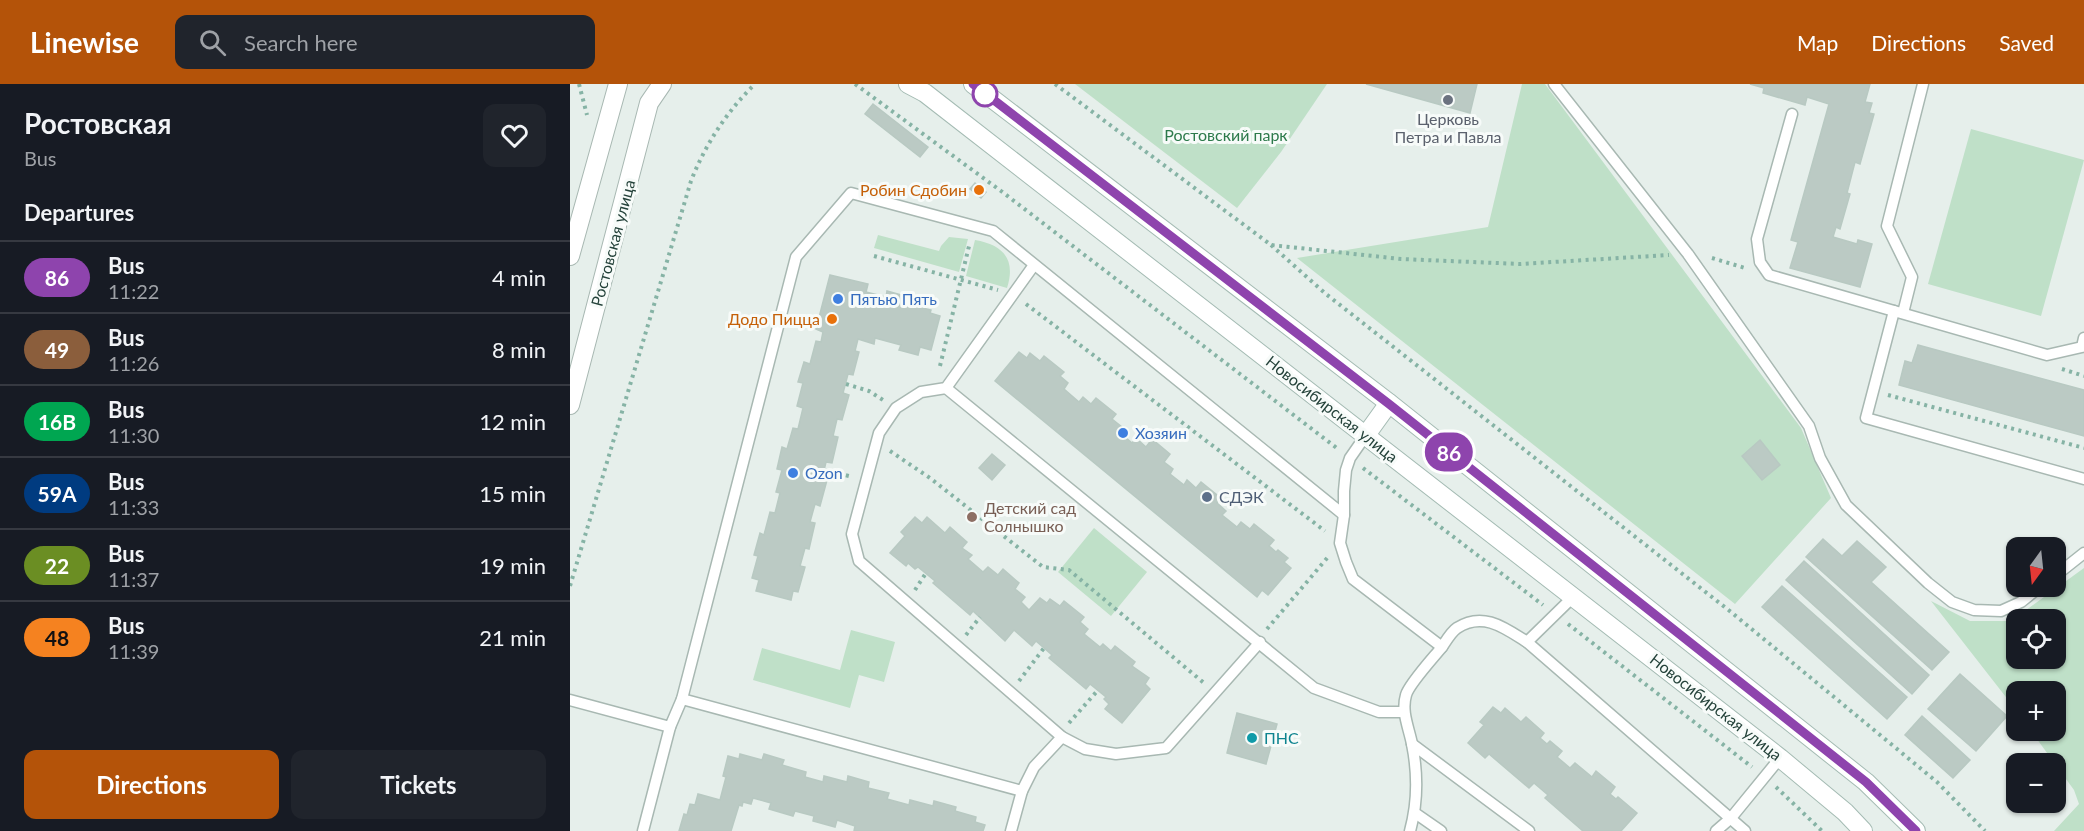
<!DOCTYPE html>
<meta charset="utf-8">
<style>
body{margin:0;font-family:Lato,sans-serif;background:#20242c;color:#f1f3f6;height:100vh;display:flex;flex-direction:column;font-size:22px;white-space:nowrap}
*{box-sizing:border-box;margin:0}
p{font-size:20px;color:#9ea1a6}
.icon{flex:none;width:33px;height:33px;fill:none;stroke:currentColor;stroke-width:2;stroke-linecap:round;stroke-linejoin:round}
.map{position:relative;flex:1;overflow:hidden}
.drawer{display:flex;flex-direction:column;background:#171b24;width:570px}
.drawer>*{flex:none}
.badge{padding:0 12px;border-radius:20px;font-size:21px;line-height:39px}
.needle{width:39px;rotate:195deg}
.buttons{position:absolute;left:1436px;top:453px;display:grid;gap:12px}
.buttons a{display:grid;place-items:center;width:60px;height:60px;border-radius:12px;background:#171b24;box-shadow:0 2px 4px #0004;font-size:30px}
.map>.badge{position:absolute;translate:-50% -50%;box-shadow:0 0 0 3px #fff}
h2{padding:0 24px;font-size:22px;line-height:54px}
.round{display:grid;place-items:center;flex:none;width:63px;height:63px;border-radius:12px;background:#20242c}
.headline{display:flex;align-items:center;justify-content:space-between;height:102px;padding:0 24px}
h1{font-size:28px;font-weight:700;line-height:45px}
.primary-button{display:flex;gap:12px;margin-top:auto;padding:12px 24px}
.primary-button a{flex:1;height:69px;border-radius:12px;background:#b45309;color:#fff;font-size:24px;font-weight:700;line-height:69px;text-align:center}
.primary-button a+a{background:#20242c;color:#f1f3f6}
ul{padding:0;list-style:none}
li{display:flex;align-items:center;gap:18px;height:72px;padding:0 24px;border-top:2px solid #363941}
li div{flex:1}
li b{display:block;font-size:22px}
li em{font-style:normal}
li .badge{min-width:66px;font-weight:700;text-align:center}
header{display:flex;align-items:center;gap:36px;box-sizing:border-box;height:84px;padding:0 30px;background:#b45309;color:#fff}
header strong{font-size:28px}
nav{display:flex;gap:33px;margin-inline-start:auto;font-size:21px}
.search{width:420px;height:54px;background:#20242c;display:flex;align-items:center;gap:15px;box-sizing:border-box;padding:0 21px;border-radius:12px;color:#9ea1a6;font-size:22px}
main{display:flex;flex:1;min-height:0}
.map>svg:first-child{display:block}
</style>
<header>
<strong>Linewise</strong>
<div class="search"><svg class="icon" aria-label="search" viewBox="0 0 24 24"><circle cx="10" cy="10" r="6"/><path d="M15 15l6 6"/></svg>Search here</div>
<nav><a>Map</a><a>Directions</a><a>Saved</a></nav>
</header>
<main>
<section class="drawer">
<div class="headline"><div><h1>Ростовская</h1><p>Bus</p></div><a class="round"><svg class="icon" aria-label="heart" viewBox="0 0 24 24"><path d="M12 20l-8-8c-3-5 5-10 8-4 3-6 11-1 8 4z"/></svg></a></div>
<h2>Departures</h2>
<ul>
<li><span class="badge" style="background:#8e44ad;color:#fff">86</span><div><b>Bus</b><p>11:22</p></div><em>4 min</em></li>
<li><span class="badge" style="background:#8b5e3c;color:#fff">49</span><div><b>Bus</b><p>11:26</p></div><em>8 min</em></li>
<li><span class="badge" style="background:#00a651;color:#fff">16В</span><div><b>Bus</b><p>11:30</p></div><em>12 min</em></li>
<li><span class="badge" style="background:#003b80;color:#fff">59А</span><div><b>Bus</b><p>11:33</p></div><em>15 min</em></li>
<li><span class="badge" style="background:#6b8e23;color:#fff">22</span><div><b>Bus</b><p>11:37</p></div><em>19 min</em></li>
<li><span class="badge" style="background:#f58220;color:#111">48</span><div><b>Bus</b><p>11:39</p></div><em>21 min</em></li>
</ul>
<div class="primary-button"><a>Directions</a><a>Tickets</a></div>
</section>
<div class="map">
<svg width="1514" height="747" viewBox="0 0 1514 747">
<rect width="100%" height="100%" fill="#e6efeb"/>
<g fill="#bfe0c8" fill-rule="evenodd">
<path d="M505,0H757L711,68L667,124Z"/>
<path d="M952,0H975L1231,344L1261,414L1165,520L727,174L918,143Z"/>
<path d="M1401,45L1514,76L1471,232L1358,200Z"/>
<path d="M308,151L369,167L371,162L379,153L398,155L389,188L304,164Z"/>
<path d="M405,156C434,161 446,176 437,204L396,192Z"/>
<path d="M524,444L577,488L541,532L488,488Z"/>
<path d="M1514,484V747H1484L1509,720L1504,706L1461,647L1485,646V608H1446V626L1361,517L1400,537H1441ZM1446,536H1485V574H1446Z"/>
<path d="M281,546L325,558L314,598L289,591L280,624L183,596L192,564L270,586Z"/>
</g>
<g fill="#bbcac4" stroke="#b8c9c2" stroke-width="1.5">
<path d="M796,0H907L900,29Z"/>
<path d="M1180,0H1300L1295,18L1302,19L1299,29L1304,30L1290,80L1285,78L1277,109L1280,110L1270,145L1266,143L1263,153L1287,160L1288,156L1302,160L1290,203L1220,184L1228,158L1221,156L1259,20L1237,13L1235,21L1193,9L1194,4Z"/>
<path d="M303,20L358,63L350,73L295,30Z"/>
<path d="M405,99L416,108L411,114L400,105Z"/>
<path d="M260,191L298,200L296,208L316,213L317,207L342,214L340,221L361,226L360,229L370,232L361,266L350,263L348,271L329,266L331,261L305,254L304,260L288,255L285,267L289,268L283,291L278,290L273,309L279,311L272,336L267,335L263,352L268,353L262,379L256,378L252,395L257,396L250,422L245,420L240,438L245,439L239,465L235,464L230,482L235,483L228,508L223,507L221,516L186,507L189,496L182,494L188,472L184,471L190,449L194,451L200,428L205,429L210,409L206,408L212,386L207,385L212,363L217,365L223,344L228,345L233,324L227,322L233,299L228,298L234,278L240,280L246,257L251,258L253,248L246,245Z"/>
<path d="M1348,261L1514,306V352L1329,301L1335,277L1342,279Z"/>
<path d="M449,268L457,274L460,269L470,277L474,272L494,288L490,292L498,299L494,305L509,318L513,313L521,320L526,314L546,330L542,335L552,343L548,347L562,359L566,354L576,363L582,355L600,370L594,378L603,385L600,390L614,401L617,396L626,404L631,398L651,414L647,419L656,427L652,431L667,443L671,438L680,445L684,440L704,456L699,462L706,468L708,466L718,474L714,478L721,484L698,511L692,506L687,513L425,297Z"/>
<path d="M1190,356L1210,381L1192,396L1172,372Z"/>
<path d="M422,370L435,381L422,396L409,384Z"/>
<path d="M345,433L352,439L357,433L375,449L380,443L397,458L392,464L402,471L398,475L413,488L418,483L428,491L433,485L449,499L445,505L455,513L451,518L459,526L470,514L477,519L480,515L490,522L494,517L514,533L510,538L518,545L514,550L530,563L533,560L541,567L545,562L565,578L562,582L579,594L575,600L580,605L552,639L535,625L539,620L534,615L536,613L520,600L516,605L479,574L482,571L466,557L462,562L444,546L435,557L403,527L400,531L363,499L365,497L348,483L345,485L338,479L336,482L320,469L335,452L331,448Z"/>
<path d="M1253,455L1272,472L1287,457L1316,483L1301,498L1379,568L1362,586L1236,473Z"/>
<path d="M1234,477L1359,591L1342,610L1216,496Z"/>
<path d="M1212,502L1337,613L1317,635L1192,523Z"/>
<path d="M1390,590L1437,632L1406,667L1358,625Z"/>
<path d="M923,623L931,629L935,624L951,638L956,633L974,649L970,654L977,660L980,657L992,667L987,673L1000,684L1005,679L1022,693L1026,687L1045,703L1040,710L1046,715L1048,713L1067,729L1051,747H1013L975,714L978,711L964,699L959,704L919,670L915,674L898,659L914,641L910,638Z"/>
<path d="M667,629L707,640L696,680L657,669Z"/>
<path d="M1352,632L1400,676L1383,694L1335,651Z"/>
<path d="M170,670L192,676L194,670L214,676L212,681L236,688L235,693L253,698L254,692L277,698L278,692L299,698L298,704L319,709L317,715L339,721L340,716L363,722L364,717L386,723L385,727L406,733L405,738L415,741L413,747H284L285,742L267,736L265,743L243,737L244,732L225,727L223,732L199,725L201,719L183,714L181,720L173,718L172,722L169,721L161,747H109L114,730L117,731L120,720L125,721L128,710L150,716L156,693L153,692L158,672L169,675Z"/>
</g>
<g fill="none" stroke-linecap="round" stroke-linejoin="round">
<defs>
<g id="service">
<path d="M984,0L1118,170L1239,342L1250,374L1276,421L1358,499L1382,518L1404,526L1431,527L1451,518L1471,502"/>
<path d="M1222,30L1187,155L1190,178L1199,191L1324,227"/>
<path d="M464,181L376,304L351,308L326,324L309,349L282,450L289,477L492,653L515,665L546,670L596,664L690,558"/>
<path d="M1333,229L1342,193L1317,142L1353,0"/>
<path d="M1514,254L1512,263L1477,271L1324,227L1296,334L1514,395"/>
<path d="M376,304L744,604L809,628H834"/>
<path d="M796,351L780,374L776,386L774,407V431L770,459L776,478L783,495L872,563C876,557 881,548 887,544C913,527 935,544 957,558L1175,747"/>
<path d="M1485,492L1514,469"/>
<path d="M957,558L1004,512"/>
<path d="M112,615L452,707L441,747"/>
<path d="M0,616L100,643L112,615L226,173L281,109L423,147L774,431"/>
<path d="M842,660L959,747"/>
<path d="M452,707L464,683L492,653"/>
<path d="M845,729L871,747"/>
<path d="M73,747L100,643"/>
<path d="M840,747C848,718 848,690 842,660C839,644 831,628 836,611C839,600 864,573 872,563"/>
<path d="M1146,747L1161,734L1210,674"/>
</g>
<g id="tertiary">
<path d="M0,172L48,0"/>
<path d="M0,321L79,19L92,0"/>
</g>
<g id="secondary">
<path d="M338,0L355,9L1210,674L1275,728L1293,747"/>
<path d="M403,0L819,319L1296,698L1346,747"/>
<path d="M796,351L819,319"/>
</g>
</defs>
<use href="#service" stroke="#a8b8b2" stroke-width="13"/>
<use href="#tertiary" stroke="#a8b8b2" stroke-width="20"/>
<use href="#secondary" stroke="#a4bbb3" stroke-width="20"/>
<g stroke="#86b3a5" stroke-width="4" stroke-dasharray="3 4.5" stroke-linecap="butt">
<path d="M9,0L17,31"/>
<path d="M285,0L431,107L768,365"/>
<path d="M485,0L701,161L831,175L950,180L1099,171"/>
<path d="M701,161L756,210L1161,528L1367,698L1415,747"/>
<path d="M304,172L428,206"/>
<path d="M1142,174L1175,184"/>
<path d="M456,220L755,447"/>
<path d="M370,282L400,158"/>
<path d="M1492,285L1514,292"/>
<path d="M276,300L299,307L313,316"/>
<path d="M1318,311L1514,364"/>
<path d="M320,367L360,394L473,483L499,486L634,599"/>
<path d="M793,384L973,521"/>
<path d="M254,386L283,393"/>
<path d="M0,502L121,97C135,61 157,27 185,0"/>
<path d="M345,506L356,489"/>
<path d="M998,540L1182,683"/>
<path d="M697,545L758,473"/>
<path d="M396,551L410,533"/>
<path d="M449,597L474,564"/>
<path d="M499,639L528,606"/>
<path d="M1206,703L1252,747"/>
</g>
<use href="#service" stroke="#fff" stroke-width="10"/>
<use href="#tertiary" stroke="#fff" stroke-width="18"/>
<use href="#secondary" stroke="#fff" stroke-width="18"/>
</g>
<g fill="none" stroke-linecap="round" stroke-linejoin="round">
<defs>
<path id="line" d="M403,0L819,320L1296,698L1346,747"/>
</defs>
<use href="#line" stroke="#fff" stroke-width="14"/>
<use href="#line" stroke="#8e44ad" stroke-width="9"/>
</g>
<circle fill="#fff" stroke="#8e44ad" stroke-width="3" cx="415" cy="10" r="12"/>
<circle fill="#6b7280" stroke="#f7fbf9" stroke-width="2" cx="878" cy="16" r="6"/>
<g fill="#e8710a" stroke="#f7fbf9" stroke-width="2">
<circle cx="409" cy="106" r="6"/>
<circle cx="262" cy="235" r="6"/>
</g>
<g fill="#3f7fe0" stroke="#f7fbf9" stroke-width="2">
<circle cx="268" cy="215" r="6"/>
<circle cx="553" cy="349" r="6"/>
<circle cx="223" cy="389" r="6"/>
</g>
<circle fill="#5c6f8a" stroke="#f7fbf9" stroke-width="2" cx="637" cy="413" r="6"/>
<circle fill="#8d6e63" stroke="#f7fbf9" stroke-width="2" cx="402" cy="433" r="6"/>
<circle fill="#0f9aa8" stroke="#f7fbf9" stroke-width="2" cx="682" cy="654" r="6"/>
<g text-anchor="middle" stroke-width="6" stroke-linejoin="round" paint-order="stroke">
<g font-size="16" fill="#5b616d" stroke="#f7fbf9">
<text x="878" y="41">Церковь<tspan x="878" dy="18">Петра и Павла</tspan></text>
</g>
<g font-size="16" fill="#2d7a4b" stroke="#f7fbf9">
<text x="656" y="57">Ростовский парк</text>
</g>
<g font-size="16" fill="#c56008" stroke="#f7fbf9" text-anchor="end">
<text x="397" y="112">Робин Сдобин</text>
<text x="250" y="241">Додо Пицца</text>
</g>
<g font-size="16" fill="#24423a" stroke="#f7fbf9">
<text transform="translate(43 159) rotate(-75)" y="6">Ростовская улица</text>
<text transform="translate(762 325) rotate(38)" y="6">Новосибирская улица</text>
<text transform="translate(1146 623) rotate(38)" y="6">Новосибирская улица</text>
</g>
<g font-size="16" fill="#366cbe" stroke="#f7fbf9" text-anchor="start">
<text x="280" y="221">Пятью Пять</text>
<text x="565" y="355">Хозяин</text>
<text x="235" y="395">Ozon</text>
</g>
<g font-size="16" fill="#4e5e75" stroke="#f7fbf9" text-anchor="start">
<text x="649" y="419">СДЭК</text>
</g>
<g font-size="16" fill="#785e54" stroke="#f7fbf9" text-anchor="start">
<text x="414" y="430">Детский сад<tspan x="414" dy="18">Солнышко</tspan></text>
</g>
<g font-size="16" fill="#0d838f" stroke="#f7fbf9" text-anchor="start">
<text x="694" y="660">ПНС</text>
</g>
</g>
</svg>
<div class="buttons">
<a><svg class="needle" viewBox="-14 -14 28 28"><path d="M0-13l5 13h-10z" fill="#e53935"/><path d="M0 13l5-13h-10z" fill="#9ea1a6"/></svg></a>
<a><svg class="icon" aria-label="locate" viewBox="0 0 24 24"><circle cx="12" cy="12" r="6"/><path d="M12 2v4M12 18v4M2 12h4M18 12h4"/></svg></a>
<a>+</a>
<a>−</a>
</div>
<b class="badge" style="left:879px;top:368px;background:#8e44ad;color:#fff">86</b>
</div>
</main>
